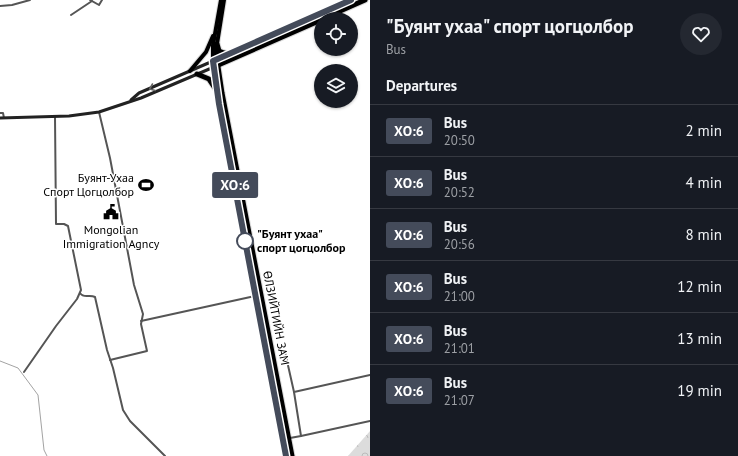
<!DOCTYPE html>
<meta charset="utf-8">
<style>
body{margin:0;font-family:"PT Sans",sans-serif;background:#242831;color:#f1f3f6;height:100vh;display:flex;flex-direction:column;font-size:15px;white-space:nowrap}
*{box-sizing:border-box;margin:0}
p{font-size:13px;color:#9ea1a6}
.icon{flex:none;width:22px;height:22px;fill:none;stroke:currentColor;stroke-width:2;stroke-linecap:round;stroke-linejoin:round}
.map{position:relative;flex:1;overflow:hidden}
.panel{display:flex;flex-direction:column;background:#171b24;width:368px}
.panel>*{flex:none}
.badge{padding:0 8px;border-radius:3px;font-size:14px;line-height:26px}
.buttons{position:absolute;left:314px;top:12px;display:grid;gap:8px}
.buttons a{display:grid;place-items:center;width:44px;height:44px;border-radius:50%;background:#171b24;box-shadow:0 1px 3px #0004;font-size:20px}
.map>.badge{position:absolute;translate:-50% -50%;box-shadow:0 0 0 2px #fff}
h2{padding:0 16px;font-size:15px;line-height:36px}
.round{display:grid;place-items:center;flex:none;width:42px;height:42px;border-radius:21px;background:#242831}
.overview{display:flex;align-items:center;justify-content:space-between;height:68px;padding:0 16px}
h1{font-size:19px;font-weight:800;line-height:30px}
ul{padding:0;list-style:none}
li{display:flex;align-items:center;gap:12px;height:52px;padding:0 16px;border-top:1px solid #363941}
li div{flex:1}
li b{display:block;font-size:15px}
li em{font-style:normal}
li .badge{min-width:44px;font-weight:700;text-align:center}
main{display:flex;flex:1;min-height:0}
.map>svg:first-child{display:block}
</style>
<main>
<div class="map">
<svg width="370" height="456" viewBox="0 0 370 456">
<defs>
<pattern id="grass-tufts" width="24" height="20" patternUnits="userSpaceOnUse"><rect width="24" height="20" fill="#dcdcdc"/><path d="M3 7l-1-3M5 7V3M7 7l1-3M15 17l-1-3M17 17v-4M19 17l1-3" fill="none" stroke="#bbb"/></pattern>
<pattern id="forest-crowns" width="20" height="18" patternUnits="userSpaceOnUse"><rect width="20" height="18" fill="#dcdcdc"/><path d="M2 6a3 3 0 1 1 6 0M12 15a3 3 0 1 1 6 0" fill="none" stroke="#bbb"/></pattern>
</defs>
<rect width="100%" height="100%" fill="#fff"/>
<path fill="url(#grass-tufts)" d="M355,0H361L252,48L251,46Z"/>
<path fill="url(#forest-crowns)" d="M370,431V456H348Z"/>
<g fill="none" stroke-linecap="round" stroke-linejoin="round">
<path stroke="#a3a3a3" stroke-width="1" d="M0,361L18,368L38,395L44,450L47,456"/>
<defs>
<g id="primary">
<path d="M217,60V44L224,0"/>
<path d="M213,61V45L221,0"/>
<path d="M190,71L206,52L213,36"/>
</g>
<g id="highway">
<path d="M322,19L365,0"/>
<path d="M217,44L219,51L224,53L229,54"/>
<path d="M217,60L222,93L292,456"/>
<path d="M216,66L321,20"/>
<path d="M197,74L209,79L215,88"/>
<path d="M286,456L219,104L213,61L351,0"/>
</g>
</defs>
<use href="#primary" stroke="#dbdbdb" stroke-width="6"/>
<use href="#highway" stroke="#dbdbdb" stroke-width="7"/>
<g stroke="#555" stroke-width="2">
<path d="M90,0L99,5L102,0"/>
<path d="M0,6L12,5L30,0"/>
<path d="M71,15L92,1"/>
<path d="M99,112L110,158L134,285L143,314L141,324L147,351L110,360"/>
<path d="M0,113H3L4,118"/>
<path d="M80,293C84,299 89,294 95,297L107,350L113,368L123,410L130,421L165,456"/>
<path d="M141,321L255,296"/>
<path d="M285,352L294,392"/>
<path d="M24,372L56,326L77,299L81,290L68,226L64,224H56L55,117"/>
<path d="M301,436L370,421"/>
<path d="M290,438L301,436L294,392L370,375"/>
</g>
<g stroke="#222" stroke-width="3">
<path d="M131,100L139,93L213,61"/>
<path d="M0,118L69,116L99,112L141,98L214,67"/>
</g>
<use href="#primary" stroke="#000" stroke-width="4"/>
<use href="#highway" stroke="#000" stroke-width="5"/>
</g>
<defs><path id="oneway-chevron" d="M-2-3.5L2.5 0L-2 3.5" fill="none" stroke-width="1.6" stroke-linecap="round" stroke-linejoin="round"/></defs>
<use stroke="#646464" href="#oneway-chevron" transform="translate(152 88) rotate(157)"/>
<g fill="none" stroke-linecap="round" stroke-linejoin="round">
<defs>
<path id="line" d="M286,456L219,104L213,61L351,0"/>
</defs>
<use href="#line" stroke="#fff" stroke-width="9"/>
<use href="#line" stroke="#444b5a" stroke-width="6"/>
</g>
<defs>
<symbol id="stadium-bare" viewBox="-9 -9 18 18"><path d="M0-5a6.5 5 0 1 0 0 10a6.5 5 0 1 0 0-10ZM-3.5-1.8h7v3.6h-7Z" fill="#000" stroke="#fff" stroke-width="2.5" paint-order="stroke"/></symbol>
<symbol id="civic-bare" viewBox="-9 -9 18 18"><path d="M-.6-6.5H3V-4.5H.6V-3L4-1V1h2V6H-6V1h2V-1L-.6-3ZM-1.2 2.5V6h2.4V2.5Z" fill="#000" stroke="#fff" stroke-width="2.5" paint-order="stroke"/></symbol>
</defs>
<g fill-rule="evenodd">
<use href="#stadium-bare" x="135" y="174" width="22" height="22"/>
<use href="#civic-bare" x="100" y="201" width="22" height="22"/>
</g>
<circle fill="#fff" stroke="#444b5a" stroke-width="2" cx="245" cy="241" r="8"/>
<g text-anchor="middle" stroke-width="3" stroke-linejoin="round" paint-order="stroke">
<g font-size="12" fill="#000" stroke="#fff" text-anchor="end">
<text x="134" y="182">Буянт-Ухаа<tspan x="134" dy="14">Спорт Цогцолбор</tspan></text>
<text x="111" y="234" text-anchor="middle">Mongolian<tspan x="111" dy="14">Immigration Agncy</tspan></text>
</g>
<g font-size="12" font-weight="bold" fill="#000" stroke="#fff" text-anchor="start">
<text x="257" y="238">"Буянт ухаа"<tspan x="257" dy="14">спорт цогцолбор</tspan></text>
</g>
<g font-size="12" fill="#000" stroke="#fff">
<text transform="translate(276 318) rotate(79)" y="4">ӨЛЗИЙТИЙН ЗАМ</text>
</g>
</g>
</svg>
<div class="buttons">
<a><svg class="icon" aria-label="locate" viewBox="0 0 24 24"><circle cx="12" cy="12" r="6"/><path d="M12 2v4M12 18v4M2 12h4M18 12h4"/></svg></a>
<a><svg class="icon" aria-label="layers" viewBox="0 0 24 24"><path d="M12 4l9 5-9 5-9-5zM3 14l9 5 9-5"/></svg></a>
</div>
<b class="badge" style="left:235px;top:185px;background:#444b5a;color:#fff">ХО:6</b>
</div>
<section class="panel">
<div class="overview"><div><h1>&quot;Буянт ухаа&quot; спорт цогцолбор</h1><p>Bus</p></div><a class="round"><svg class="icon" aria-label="heart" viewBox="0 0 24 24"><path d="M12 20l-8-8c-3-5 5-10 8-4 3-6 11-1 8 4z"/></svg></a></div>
<h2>Departures</h2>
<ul>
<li><span class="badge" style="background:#444b5a;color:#fff">ХО:6</span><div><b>Bus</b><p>20:50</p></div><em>2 min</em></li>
<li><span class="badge" style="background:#444b5a;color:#fff">ХО:6</span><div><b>Bus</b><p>20:52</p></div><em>4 min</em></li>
<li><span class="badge" style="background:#444b5a;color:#fff">ХО:6</span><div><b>Bus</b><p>20:56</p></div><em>8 min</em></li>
<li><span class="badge" style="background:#444b5a;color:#fff">ХО:6</span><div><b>Bus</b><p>21:00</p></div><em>12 min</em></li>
<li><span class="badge" style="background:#444b5a;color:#fff">ХО:6</span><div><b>Bus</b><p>21:01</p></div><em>13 min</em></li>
<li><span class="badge" style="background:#444b5a;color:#fff">ХО:6</span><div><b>Bus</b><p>21:07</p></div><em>19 min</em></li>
</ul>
</section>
</main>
